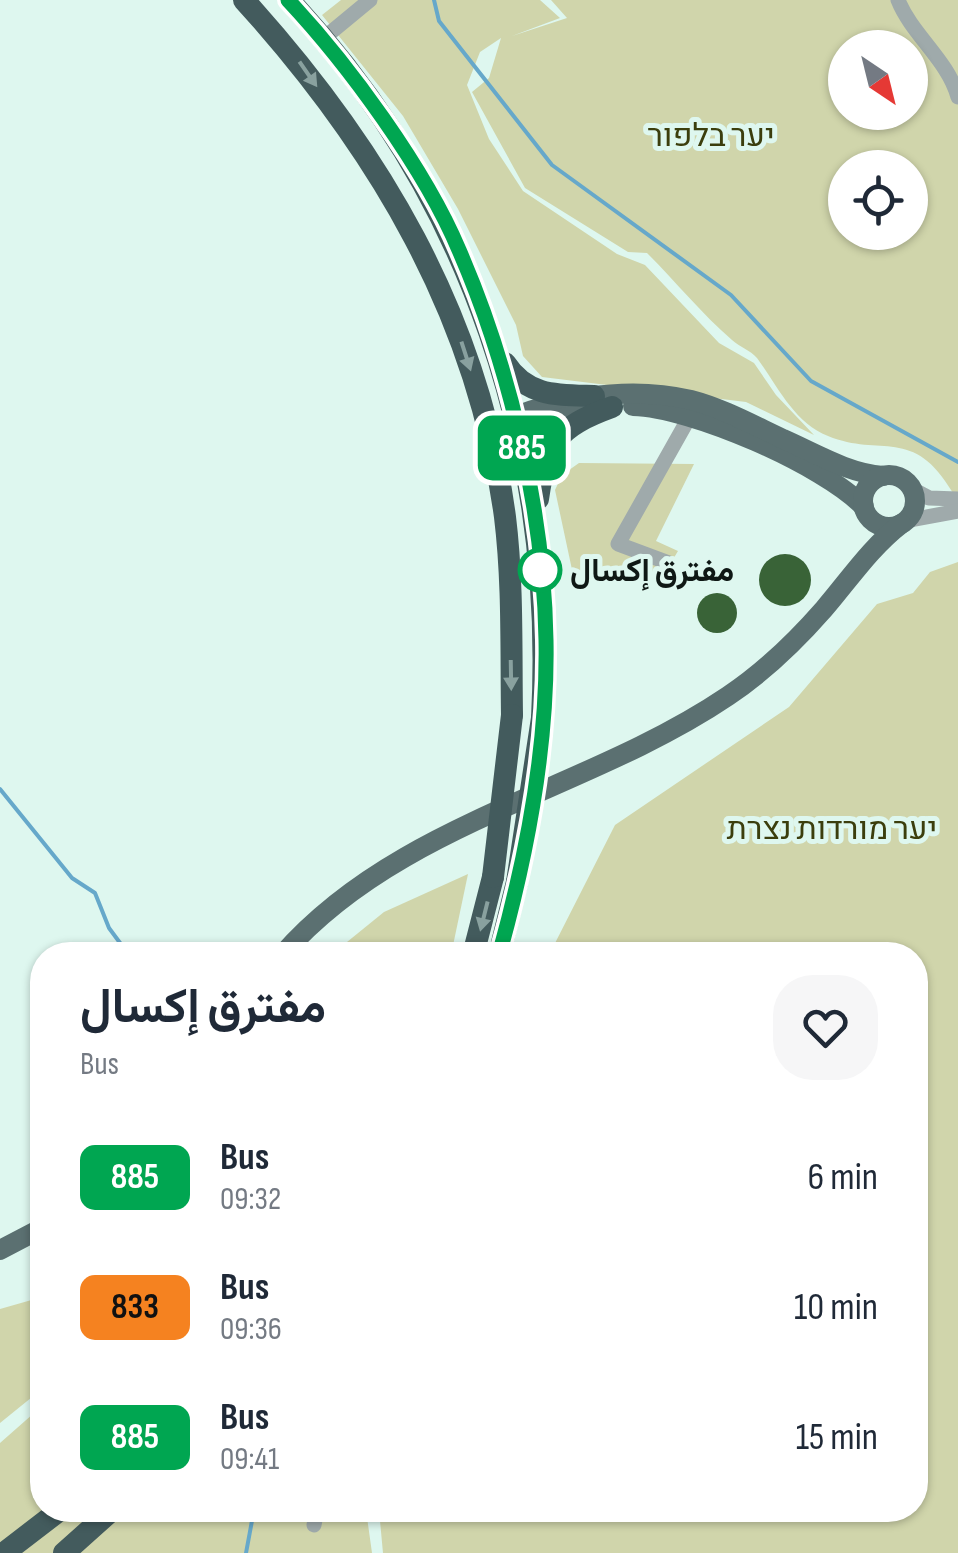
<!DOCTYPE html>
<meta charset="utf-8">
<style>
body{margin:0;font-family:"Sofia Sans Condensed",Vazirmatn,Heebo,sans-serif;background:#f6f6f7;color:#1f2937;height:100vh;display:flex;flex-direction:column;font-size:38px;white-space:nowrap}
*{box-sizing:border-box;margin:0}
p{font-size:32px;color:#747a83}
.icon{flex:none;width:55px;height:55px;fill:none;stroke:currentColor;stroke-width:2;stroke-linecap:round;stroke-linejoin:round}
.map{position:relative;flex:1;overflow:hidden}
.details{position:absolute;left:30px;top:942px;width:898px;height:580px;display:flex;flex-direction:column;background:#fff;border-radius:40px;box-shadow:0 2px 8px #0004}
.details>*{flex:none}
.badge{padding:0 20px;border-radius:15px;font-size:35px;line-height:65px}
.needle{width:65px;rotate:145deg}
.buttons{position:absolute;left:828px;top:30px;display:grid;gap:20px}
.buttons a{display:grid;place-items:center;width:100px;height:100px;border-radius:50%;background:#fff;box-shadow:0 2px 8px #0004;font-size:50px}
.map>.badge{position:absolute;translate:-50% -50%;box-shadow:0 0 0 5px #fff}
.round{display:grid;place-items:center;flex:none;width:105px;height:105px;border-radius:40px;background:#f6f6f7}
.summary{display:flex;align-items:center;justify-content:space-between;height:170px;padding:0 50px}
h1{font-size:48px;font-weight:700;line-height:75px}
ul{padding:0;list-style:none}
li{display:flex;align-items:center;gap:30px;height:130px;padding:0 50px}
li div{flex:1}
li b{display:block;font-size:38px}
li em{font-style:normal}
li .badge{min-width:110px;font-weight:700;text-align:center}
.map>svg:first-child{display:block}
</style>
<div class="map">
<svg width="958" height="1553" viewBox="0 0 958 1553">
<rect width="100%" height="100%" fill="#def7ef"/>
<g fill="#d0d5ab" fill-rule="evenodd">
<path d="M341,0H540L560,18L512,36L567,18L551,0H958V492L953,493C913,425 881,458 828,436C794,423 777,385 757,358C750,350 740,347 732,340C702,314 675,281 647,253L628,252L525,188L472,92L489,78L501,38L480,52L467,85L489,139L523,191L617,254L645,265L719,343L754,363L776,395L814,435L746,402L542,377L523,356L516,325L458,209L403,116L322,15ZM845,48H910V112H845ZM845,168H910V232H845Z"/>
<path d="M579,463L694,464L656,541L678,551L660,581L644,564L574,579L555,490L562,475Z"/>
<path d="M958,562V1553H383L379,1510H915V955H549L615,825L789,707L877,604L913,593L930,572Z"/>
<path d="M468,874L451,955H331L384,912Z"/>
<path d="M42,1297V1389L0,1423V1309Z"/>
<path d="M42,1406V1510H366L372,1553H0V1443Z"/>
</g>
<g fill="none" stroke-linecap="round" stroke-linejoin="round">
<g stroke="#66a8ca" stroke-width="4">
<path d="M434,0L439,21L552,165L731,295L811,381L958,462"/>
<path d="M0,789L72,878L95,893L109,928L129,955"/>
<path d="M246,1553L254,1510"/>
</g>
</g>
<g fill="#396337">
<circle cx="785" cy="580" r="26"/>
<circle cx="717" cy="613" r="20"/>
</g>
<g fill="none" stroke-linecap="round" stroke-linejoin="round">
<g stroke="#9faaab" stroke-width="15">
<path d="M898,0C912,35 948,60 958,97"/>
<path d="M324,38L370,0"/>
<path d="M912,489L929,498L958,499"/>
<path d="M905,521L958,511"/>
<path d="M669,563L618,544L690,416"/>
<path d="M314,1525L317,1510"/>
</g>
<g stroke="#5b7071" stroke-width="20">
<path d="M633,406C691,407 824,465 864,507"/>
<path d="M489,427C551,399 623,384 691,400C722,408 753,425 783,439C815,453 847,473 883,476"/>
<path d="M501,428L519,430L589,411"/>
<circle cx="889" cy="501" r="26"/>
<path d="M282,955C398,822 586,792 728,696C764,672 796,641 824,609C849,580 870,548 901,524"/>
<path d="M0,1250L42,1228"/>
</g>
<g stroke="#435b5d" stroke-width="22">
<path d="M244,0C378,148 478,315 505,517C513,582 511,649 512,715"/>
<path d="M289,0C472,196 556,452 542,718"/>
<path d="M505,363C527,397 558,395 594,396"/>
<path d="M538,499C546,443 557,427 612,407"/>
<path d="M473,955L493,877"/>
<path d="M499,955L517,882"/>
<path d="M4,1553L60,1510"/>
<path d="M64,1553L112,1510"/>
</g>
<g stroke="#435b5d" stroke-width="22">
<path d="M493,877L512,715"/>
<path d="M517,882L542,718"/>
</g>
</g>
<defs><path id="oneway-solid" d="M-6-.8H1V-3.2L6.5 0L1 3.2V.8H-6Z" transform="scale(2.5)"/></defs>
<g fill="#89a19f">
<use href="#oneway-solid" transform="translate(308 74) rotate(55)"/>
<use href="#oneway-solid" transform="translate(466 356) rotate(72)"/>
<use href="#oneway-solid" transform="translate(511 675) rotate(89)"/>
<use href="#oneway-solid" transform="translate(484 916) rotate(104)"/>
</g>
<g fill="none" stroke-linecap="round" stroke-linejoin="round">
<defs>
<path id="line" d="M288,0C348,64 425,169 459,250C510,367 544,512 546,640C548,745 527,855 499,955"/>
</defs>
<use href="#line" stroke="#fff" stroke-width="22"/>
<use href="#line" stroke="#00a651" stroke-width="15"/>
</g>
<circle fill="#fff" stroke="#00a651" stroke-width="5" cx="540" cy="570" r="20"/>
<g text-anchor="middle" stroke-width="10" stroke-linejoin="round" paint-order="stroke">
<g font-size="32" fill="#3b3e0d" stroke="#def7ef">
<text x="711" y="146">יער בלפור</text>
<text x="832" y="839">יער מורדות נצרת</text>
</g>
<g font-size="32" font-weight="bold" fill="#0f1815" stroke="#def7ef" text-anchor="start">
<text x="570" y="581">مفترق إكسال</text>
</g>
</g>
</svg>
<div class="buttons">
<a><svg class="needle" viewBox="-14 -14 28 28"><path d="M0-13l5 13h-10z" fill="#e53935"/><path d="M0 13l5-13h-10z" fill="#747a83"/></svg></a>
<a><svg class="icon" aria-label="locate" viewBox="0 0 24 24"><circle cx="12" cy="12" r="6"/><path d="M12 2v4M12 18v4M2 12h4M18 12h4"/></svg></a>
</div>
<b class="badge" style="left:522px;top:448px;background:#00a651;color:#fff">885</b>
<section class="details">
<div class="summary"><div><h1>مفترق إكسال</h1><p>Bus</p></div><a class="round"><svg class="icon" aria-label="heart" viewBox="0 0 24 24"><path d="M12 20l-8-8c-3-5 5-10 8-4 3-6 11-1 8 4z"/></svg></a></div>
<ul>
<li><span class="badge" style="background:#00a651;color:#fff">885</span><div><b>Bus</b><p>09:32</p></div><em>6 min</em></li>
<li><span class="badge" style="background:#f58220;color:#111">833</span><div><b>Bus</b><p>09:36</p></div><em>10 min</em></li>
<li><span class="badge" style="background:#00a651;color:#fff">885</span><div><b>Bus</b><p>09:41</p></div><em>15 min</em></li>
</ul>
</section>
</div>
